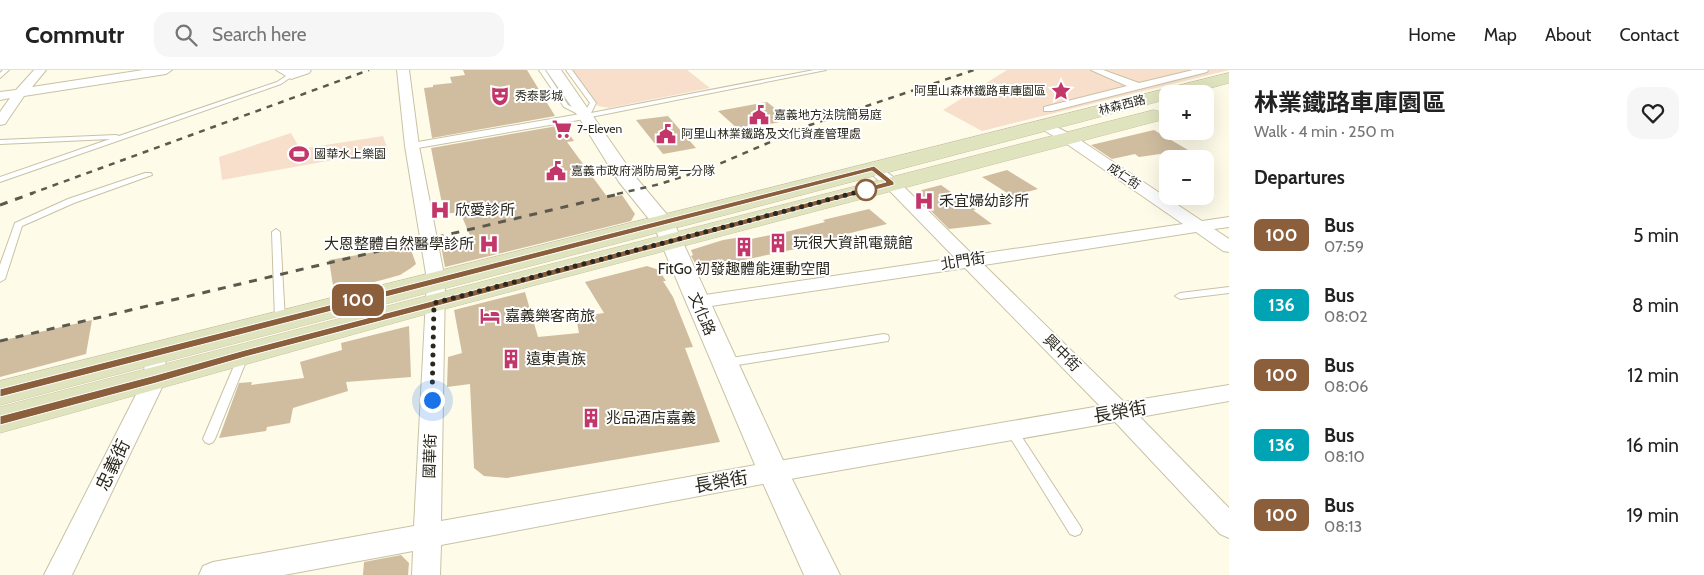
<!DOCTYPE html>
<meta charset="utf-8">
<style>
body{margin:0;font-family:Cabin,"Noto Sans TC",sans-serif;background:#f6f6f6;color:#222;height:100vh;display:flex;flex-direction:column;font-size:19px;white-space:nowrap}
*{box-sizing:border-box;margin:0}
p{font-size:16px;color:#767676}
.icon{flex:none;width:28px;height:28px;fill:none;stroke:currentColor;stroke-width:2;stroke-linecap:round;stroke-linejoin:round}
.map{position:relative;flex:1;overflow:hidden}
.drawer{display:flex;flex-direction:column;background:#fff;width:475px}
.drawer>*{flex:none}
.badge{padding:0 10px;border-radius:8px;font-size:18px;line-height:32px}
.controls{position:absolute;left:1159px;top:15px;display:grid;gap:10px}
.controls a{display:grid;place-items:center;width:55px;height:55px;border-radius:10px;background:#fff;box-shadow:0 5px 20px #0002;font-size:25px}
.you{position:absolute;width:25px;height:25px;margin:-12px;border:4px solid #fff;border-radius:50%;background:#1a73e8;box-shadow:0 0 0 8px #1a73e833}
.map>.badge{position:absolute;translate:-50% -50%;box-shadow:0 0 0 2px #fff}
h2{padding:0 25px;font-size:19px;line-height:45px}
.round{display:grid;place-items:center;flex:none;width:52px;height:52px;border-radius:15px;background:#f6f6f6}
.headline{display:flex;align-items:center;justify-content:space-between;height:85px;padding:0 25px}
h1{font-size:24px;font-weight:700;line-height:38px}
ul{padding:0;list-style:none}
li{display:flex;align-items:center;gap:15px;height:70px;padding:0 25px}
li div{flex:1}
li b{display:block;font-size:19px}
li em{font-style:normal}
li .badge{min-width:55px;font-weight:700;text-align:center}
header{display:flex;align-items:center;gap:30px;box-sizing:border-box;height:70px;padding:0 25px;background:#fff;border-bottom:1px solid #e0e0e0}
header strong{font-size:24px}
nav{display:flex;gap:28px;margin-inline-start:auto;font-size:18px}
.search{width:350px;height:45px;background:#f6f6f6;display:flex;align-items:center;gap:12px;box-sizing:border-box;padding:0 18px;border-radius:15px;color:#767676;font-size:19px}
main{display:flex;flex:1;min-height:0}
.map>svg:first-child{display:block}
</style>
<header>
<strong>Commutr</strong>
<div class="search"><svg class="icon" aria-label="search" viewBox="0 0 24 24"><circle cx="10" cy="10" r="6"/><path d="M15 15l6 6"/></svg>Search here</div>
<nav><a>Home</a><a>Map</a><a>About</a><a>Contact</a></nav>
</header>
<main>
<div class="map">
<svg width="1229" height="505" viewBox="0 0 1229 505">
<rect width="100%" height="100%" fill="#fefbe9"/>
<g fill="#f7dfcc">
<path d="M572,0H687L710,18L609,38L598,36Z"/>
<path d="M1007,0H1229L982,61L943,40Z"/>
<path d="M291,63L300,79L383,66L388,80L222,110L219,87Z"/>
</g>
<g fill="#d0bda0">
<path d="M463,0H527L555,46L432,68L424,18L433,17V15L452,13L450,7L465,5Z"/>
<path d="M767,32L790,50L739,60L718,41Z"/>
<path d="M668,46L696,78L663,84L636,50Z"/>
<path d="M563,55L574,71L567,72L608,128L622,125L635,144L631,151L445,197L441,176L472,170L460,142L444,144L431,78Z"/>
<path d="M1154,60L1188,80L1139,87L1135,84L1112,89L1091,75Z"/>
<path d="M1007,100L1038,119L1012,126L982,107Z"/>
<path d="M941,115L976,140H973L992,154L949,159L916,126L922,120Z"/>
<path d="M869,139L887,154L838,166L840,168L805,177L739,191L742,196L701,203L691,186L693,185L691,180L723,170L748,166L751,169L790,161L825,152L823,150Z"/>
<path d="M408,171L416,194L411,198L400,205L382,210L334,222L329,190L392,179L391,175Z"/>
<path d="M647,196L659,200L666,211H663L673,227L693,277L685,278L720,372L507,408L484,406L474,398L470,314L447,317L448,287L462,283L454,240L525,222L538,267L579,263L576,247L604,243L585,212Z"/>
<path d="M92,250L86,284L0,307V271Z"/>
<path d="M409,256L411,307L346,312L348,321L293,338L290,353L267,357L266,361L219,368L239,313L252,312L251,315L304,308L300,292L342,280L341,273Z"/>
<path d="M401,485L409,493L408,505H363L364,492Z"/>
</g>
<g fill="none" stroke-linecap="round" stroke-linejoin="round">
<defs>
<g id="service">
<path d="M3,0H9L0,8V3Z"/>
<path d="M539,0H545L568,35L584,43L590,33L566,0H572L596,33L591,43L814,0H826L586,48L564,37Z"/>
<path d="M289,4L294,5L281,14L0,112V107L110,69L0,74V70L116,65L119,66L277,12Z"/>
<path d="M145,103H151L152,105L74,133L22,156L5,209L0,212V195L15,153L68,129Z"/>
<path d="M276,159L280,162L285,250L280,253L275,250L272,162Z"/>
<path d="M1229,217V223L1180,229L1175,226L1180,223Z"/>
<path d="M884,264L888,265L889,268L888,271L725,297L721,296L720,293L721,290L725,289Z"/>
<path d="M244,280L248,281L249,284L215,369L213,372L209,374L205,372L203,369L239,284L240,281Z"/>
<path d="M1012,356L1016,358L1080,456L1082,460L1080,464L1075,466L1070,464L1008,364L1006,361L1008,358Z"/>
</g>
<g id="pedestrian">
<path d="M1091,0H1103L1139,13L1193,0H1208L1207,2L1052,41H1044V37L1127,16Z"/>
<path d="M586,43L591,46L590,48L412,79L407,76L412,73Z"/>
</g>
<g id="minor">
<path d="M34,0H46L32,17L143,0H172L166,4L24,26L5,54L0,55V42L10,28L0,30V22L16,20Z"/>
<path d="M276,0H311L309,3L291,9Z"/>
<path d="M397,0H409L419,76L445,210L441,451L773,392L1100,336L965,198L698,238L691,237L688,232L691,227L698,226L955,188L885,116L868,101L865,98L868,95H878L897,110L973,185L1183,154L1064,72L1038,57L1036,54L1043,50L1074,66L1202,151L1229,147V157L1214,159L1229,169V182L1223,181L1196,162L984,195L1124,332L1229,315V331L1140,347L1229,438V468L1220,464L1115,352L773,412L441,475L440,505H412L413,481L284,505H199L203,496L213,492L414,456L427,210L405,76Z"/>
<path d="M155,276L162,278L165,283L166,309L72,505H44L144,309L145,283L148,278Z"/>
</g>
<path id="tertiary" d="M546,0H561L633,104L674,153L787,399L840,505H804L758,402L653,154L619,112L578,46Z"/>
<g id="secondary">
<path d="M1229,3V13L1188,24H1168V29L0,335V311Z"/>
<path d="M1154,40L1161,42L1163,46L1161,50L437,241L0,363V337L434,224Z"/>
</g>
</defs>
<use href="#service" stroke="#c8c2a5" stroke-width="2"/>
<use href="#pedestrian" stroke="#c8c2a5" stroke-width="2"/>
<use href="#minor" stroke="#c8c2a5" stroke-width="2"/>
<use href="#tertiary" stroke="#c8c2a5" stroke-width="2"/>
<use href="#secondary" stroke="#c8c2a5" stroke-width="1"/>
<use href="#service" fill="#fff" fill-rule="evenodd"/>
<use href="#pedestrian" fill="#fff" fill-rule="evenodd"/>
<use href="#minor" fill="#fff" fill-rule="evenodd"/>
<use href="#tertiary" fill="#fff" fill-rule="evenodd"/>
<use href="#secondary" fill="#dfe3be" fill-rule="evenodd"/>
<g stroke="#5c5a4e" stroke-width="2.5" stroke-dasharray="6 6" stroke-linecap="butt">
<path d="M30,124L369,0"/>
<path d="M617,124L660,114L712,97L810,55L974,0"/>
</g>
<g stroke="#5c5a4e" stroke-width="3" stroke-dasharray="8 8" stroke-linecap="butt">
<path d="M0,135L33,123"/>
<path d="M0,271L623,123"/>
</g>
</g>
<path fill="#8b5e3c" stroke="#fff" d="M874,96L894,112V115L245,287L156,313L0,355V346L156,305L245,280L886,112L872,101L0,327V319Z"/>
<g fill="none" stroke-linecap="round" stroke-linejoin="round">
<path stroke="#2a281d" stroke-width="5" stroke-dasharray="0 9" d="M432,330L434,233L873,118L866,120"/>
</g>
<defs>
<symbol id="sight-bare" viewBox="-9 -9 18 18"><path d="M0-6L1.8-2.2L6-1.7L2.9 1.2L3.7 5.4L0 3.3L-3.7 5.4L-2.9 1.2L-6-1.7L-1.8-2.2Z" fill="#c23669" stroke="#fff" stroke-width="2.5" paint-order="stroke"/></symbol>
<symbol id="theatre-bare" viewBox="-9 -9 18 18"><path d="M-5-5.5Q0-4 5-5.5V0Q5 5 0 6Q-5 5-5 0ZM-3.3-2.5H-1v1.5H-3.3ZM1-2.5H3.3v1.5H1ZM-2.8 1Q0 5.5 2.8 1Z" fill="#c23669" stroke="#fff" stroke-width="2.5" paint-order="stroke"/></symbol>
<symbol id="civic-bare" viewBox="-9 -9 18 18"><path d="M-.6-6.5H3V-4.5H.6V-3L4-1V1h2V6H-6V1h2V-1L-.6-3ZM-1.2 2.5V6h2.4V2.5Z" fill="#c23669" stroke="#fff" stroke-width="2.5" paint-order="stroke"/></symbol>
<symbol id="supermarket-bare" viewBox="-9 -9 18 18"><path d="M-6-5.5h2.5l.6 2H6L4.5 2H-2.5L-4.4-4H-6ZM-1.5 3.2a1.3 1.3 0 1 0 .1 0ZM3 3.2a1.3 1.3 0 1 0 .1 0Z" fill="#c23669" stroke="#fff" stroke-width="2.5" paint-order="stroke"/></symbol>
<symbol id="stadium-bare" viewBox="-9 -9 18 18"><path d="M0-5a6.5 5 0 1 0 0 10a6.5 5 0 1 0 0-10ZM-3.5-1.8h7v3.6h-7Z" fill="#c23669" stroke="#fff" stroke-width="2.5" paint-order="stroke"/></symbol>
<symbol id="hospital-bare" viewBox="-9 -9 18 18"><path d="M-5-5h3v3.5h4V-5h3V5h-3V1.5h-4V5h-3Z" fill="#c23669" stroke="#fff" stroke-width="2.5" paint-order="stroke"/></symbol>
<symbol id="building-bare" viewBox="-9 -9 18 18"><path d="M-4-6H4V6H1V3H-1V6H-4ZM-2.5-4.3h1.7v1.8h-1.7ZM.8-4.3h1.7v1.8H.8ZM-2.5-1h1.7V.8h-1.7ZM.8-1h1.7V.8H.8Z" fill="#c23669" stroke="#fff" stroke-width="2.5" paint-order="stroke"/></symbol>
<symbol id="hotel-bare" viewBox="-9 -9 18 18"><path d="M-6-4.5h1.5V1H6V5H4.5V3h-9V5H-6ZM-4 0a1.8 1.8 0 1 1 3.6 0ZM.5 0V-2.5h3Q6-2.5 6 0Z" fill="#c23669" stroke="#fff" stroke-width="2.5" paint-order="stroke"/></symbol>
</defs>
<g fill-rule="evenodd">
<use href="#sight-bare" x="1047" y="7" width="28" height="28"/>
<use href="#theatre-bare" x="486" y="12" width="28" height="28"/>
<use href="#civic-bare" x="745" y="31" width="28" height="28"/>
<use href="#supermarket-bare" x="548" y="45" width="28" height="28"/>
<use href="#civic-bare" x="652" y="50" width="28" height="28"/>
<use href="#stadium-bare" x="285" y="70" width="28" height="28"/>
<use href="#civic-bare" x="542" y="87" width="28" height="28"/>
<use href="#hospital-bare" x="910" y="117" width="28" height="28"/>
<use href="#hospital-bare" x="426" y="126" width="28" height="28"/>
<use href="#building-bare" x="764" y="159" width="28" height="28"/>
<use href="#hospital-bare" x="475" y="160" width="28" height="28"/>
<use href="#building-bare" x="730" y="163" width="28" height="28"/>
<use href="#hotel-bare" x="476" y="232" width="28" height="28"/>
<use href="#building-bare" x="497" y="275" width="28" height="28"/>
<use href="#building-bare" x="577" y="334" width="28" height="28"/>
</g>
<circle fill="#fff" stroke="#8b5e3c" stroke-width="2.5" cx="866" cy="120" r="10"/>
<g text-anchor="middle" stroke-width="4" stroke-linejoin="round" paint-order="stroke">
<g font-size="12" fill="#2a281d" stroke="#fff" text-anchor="start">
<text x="1046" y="25" text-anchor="end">阿里山森林鐵路車庫園區</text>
<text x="515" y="30">秀泰影城</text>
<text x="774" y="49">嘉義地方法院簡易庭</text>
<text x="577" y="63">7-Eleven</text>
<text x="681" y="68">阿里山林業鐵路及文化資產管理處</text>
<text x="314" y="88">國華水上樂園</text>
<text x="571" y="105">嘉義市政府消防局第一分隊</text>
</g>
<g font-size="12" fill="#2a281d" stroke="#fff">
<text transform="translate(1122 35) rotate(-14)" y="4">林森西路</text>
<text transform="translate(1124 106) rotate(34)" y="4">成仁街</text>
</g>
<g font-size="15" fill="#2a281d" stroke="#fff" text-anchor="start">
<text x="939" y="136">禾宜婦幼診所</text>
<text x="455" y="145">欣愛診所</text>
<text x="793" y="178">玩很大資訊電競館</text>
<text x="474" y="179" text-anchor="end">大恩整體自然醫學診所</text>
<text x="744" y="204" text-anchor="middle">FitGo 初發趣體能運動空間</text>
<text x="505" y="251">嘉義樂客商旅</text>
<text x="526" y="294">遠東貴族</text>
<text x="606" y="353">兆品酒店嘉義</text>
</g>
<g font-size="15" fill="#2a281d" stroke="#fff">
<text transform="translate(963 191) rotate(-9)" y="5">北門街</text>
<text transform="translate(702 244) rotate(67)" y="5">文化路</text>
<text transform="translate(1062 283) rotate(45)" y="5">興中街</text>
<text transform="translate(430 386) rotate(-88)" y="5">國華街</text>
</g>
<g font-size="18" fill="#2a281d" stroke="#fff">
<text transform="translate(1120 342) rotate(-10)" y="6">長榮街</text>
<text transform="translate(113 395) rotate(-64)" y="6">忠義街</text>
<text transform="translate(721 412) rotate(-10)" y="6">長榮街</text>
</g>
</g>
</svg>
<div class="controls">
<a>+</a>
<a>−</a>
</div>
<div class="you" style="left:432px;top:330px"></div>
<b class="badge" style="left:358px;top:230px;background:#8b5e3c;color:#fff">100</b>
</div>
<section class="drawer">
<div class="headline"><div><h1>林業鐵路車庫園區</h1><p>Walk · 4 min · 250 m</p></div><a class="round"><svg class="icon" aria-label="heart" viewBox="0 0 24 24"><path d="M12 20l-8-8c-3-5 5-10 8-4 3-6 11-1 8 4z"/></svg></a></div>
<h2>Departures</h2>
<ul>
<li><span class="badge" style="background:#8b5e3c;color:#fff">100</span><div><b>Bus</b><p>07:59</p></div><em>5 min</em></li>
<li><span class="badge" style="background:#00a3b4;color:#fff">136</span><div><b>Bus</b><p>08:02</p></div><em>8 min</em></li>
<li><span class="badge" style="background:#8b5e3c;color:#fff">100</span><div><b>Bus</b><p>08:06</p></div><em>12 min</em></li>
<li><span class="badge" style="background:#00a3b4;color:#fff">136</span><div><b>Bus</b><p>08:10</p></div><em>16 min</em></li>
<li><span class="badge" style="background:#8b5e3c;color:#fff">100</span><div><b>Bus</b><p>08:13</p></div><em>19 min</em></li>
</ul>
</section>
</main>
